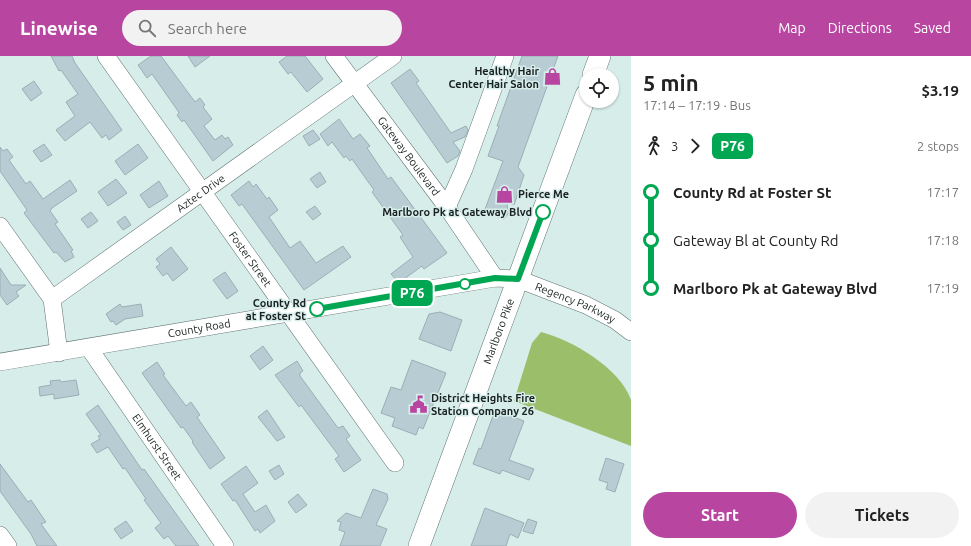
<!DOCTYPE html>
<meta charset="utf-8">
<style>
body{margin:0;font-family:Ubuntu,sans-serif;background:#f2f2f2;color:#222;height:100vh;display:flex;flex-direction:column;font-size:15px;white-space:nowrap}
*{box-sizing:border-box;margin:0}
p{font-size:13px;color:#767676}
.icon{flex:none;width:22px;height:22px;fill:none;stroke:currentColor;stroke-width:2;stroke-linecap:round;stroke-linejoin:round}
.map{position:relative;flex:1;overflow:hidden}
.sheet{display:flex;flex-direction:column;background:#fff;width:340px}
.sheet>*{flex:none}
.badge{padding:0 8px;border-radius:6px;font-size:14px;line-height:26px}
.fabs{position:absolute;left:579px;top:12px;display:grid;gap:8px}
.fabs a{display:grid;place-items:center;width:40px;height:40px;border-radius:50%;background:#fff;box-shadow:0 1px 3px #0004;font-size:20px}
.map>.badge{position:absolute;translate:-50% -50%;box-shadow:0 0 0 2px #fff}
.legs{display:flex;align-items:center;gap:6px;height:44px;padding:0 12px;font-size:13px}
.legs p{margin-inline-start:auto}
.summary{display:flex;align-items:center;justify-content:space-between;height:68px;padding:0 12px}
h1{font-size:22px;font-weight:700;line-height:30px}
.primary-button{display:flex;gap:8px;margin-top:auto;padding:8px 12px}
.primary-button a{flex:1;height:46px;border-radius:24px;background:#b846a1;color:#fff;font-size:16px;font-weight:700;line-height:46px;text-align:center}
.primary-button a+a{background:#f2f2f2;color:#222}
ul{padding:0 12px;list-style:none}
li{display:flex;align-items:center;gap:14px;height:48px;font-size:15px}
li i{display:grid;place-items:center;width:6px;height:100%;margin:0 5px;background:currentColor}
li i::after{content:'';width:10px;height:10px;margin:-5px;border:3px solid;border-radius:50%;background:#fff}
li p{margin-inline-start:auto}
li:first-child i{background:linear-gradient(#0000 50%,currentColor 0)}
li:last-child i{background:linear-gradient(currentColor 50%,#0000 0)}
header{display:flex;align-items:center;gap:24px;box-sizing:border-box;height:56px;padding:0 20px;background:#b846a1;color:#fff}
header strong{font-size:19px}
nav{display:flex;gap:22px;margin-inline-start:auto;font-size:14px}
.search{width:280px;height:36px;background:#f2f2f2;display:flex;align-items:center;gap:10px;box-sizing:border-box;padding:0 14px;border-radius:22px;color:#767676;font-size:15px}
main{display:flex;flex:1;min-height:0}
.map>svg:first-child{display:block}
</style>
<header>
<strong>Linewise</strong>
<div class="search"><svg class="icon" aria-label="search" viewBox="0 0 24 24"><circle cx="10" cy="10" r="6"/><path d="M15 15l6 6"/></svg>Search here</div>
<nav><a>Map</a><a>Directions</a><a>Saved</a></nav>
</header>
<main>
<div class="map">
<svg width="631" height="490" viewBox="0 0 631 490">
<rect width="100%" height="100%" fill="#d6edea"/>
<path fill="#9bbe6a" d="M541,276C572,284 620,312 631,344C631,353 631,380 631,390L514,345L532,287Z"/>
<g fill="#b8cdd3" stroke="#9aafb5">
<path d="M51,0H72L75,7L122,74L109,84L106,79L102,82L90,66L65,85L56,74L75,60L66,46L78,38L61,14L59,15Z"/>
<path d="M151,0H161L195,46L200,42L205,49L203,51L212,63L204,70L215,84L222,79L225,83L228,81L233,89L213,105L184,64L182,66L177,59L179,57L178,55L152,18L147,22L138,9Z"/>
<path d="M188,0H210L195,11Z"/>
<path d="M287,0H305L323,23L307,36L291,16L288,18L279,6Z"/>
<path d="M522,0H558L518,111L524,119L514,149L507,146L508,158L504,163L484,156L503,105L488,100L499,70H497Z"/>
<path d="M410,13L419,25L416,27L451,77L466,70L468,74L465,81L453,86L460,95L458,100L447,107L391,27Z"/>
<path d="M34,25L42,37L31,45L22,33Z"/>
<path d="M339,63L353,83L360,78L370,90L367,92L388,123L391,121L447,197L424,213L422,210L400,226H398L391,218L413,201L400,181L403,179L372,136L374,134L352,103L350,105L346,100L344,102L332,86L328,90L320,78Z"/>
<path d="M313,74L320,83L309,90L303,80Z"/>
<path d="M44,88L52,99L41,106L33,95Z"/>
<path d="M138,88L148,102L125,119L115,105Z"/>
<path d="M0,91L3,95L7,93L13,101L9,104L26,128L30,125L43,143L70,124L77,135L52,152L50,155L58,166L55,168L73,194L71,195L74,201L65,206L56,196L54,197L24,157L27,154L0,115Z"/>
<path d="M320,116L326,126L317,132L310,123Z"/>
<path d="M116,123L127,137L108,150L98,136Z"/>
<path d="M159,125L168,140L149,152L140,139Z"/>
<path d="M249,125L253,131L256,128L267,143L269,141L278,154L269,161L290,192L300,185L316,207L343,190L351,201L304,234L242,148L239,150L231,139Z"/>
<path d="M315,150L321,158L313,164L306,156Z"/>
<path d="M91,156L98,165L88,172L81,163Z"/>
<path d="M125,160L131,169L123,174L117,166Z"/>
<path d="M171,191L188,213L173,225L167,217L163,220L156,211L160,208L156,203Z"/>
<path d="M0,212L11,229H26L16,236L19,240L7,249L0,239Z"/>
<path d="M225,216L238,235L227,243L213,224Z"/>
<path d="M120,248L122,251L141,248L143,260L125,263L116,269L113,265L111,266L106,258Z"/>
<path d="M440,256L462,264L451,295L419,283L429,258Z"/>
<path d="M263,290L273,304L260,314L250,300Z"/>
<path d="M412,304L446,317L423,373L419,371L416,379L392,370L395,362L381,357L391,331L401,334Z"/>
<path d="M297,305L303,315L300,317V320L338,372L343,370L350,380L346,383L361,404L344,416L335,403L339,400L301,349L299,351L275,319Z"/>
<path d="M157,306L165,318L163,319L186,350L191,346L200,359L197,361L225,402L210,413L192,386L193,385L183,371L181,372L142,317Z"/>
<path d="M60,324L61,326L76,324L79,339L54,343V338L40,340L39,331L51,329L50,325Z"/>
<path d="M98,349L142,414L144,413L199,490H176L168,480L164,483L155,472L161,467L144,444L146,443L125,412L123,413L108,391L97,397L91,388L100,383L98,380L101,379L86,358Z"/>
<path d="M267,354L285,381L277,385L258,361Z"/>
<path d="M495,354L524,365L509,404L534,413L529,424L502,414L500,418L473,408L479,392L481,393Z"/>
<path d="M606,402L624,408L615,436L606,433L608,427L599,424Z"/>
<path d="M0,408L28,446L31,444L46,466L41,468L57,490H37L31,478L0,435Z"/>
<path d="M279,409L284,418L275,424L269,415Z"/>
<path d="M246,410L258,427L243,438L255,456L266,449L275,465L260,477L258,473L255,475L235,444L233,445L221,428Z"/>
<path d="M373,433L387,438L388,443L376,469L387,473L380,490H340L345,476L339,474L341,466L337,465L346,457L361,462Z"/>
<path d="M298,438L307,449L296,457L288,446Z"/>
<path d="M485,452L524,467L518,482L510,478L506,490H471Z"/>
<path d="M528,463L537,466L533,478L523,475Z"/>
<path d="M126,465L133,475L121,483L114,473Z"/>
</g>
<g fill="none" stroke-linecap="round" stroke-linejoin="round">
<defs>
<g id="minor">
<path id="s1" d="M106,0L395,407"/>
<path id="s2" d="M334,0L447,151L495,222"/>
<path d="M447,151L464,113L505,0"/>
<path d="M0,170L52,243"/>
<path id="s3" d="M89,292L225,490"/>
<path id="s4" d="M59,297L52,243L393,0"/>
<path id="s5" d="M0,306L495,222L518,223L586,249L615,264L631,276"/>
<path d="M0,479L8,490"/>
</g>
<g id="major">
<path d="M593,19L600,0"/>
<path id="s6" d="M419,490L586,39"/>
</g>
</defs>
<use href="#minor" stroke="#607472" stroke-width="18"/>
<use href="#major" stroke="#607472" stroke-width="22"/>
<use href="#minor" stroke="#fff" stroke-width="17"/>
<use href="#major" stroke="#fff" stroke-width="21"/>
</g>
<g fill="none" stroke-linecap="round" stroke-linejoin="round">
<defs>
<path id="line-1" d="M317,253L495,222L518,223L543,156"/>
</defs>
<use href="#line-1" stroke="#fff" stroke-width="9"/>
<use href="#line-1" stroke="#00a651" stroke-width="6"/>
</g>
<defs>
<symbol id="shop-bare" viewBox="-9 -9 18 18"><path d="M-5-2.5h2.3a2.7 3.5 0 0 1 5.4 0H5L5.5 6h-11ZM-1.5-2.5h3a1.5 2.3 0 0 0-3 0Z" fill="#b846a1" stroke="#d6edea" stroke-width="2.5" paint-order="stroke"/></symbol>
<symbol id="civic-bare" viewBox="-9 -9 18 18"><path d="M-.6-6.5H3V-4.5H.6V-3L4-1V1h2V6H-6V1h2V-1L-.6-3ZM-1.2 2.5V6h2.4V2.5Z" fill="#b846a1" stroke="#d6edea" stroke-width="2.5" paint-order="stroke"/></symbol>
</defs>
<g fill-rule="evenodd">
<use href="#shop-bare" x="540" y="8" width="25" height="25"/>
<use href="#shop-bare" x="492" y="126" width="25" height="25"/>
<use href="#civic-bare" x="406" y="336" width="25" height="25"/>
</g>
<g fill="#fff" stroke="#00a651" stroke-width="2">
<circle cx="543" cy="156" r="7"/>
<circle cx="465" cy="228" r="5"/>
<circle cx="317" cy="253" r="7"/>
</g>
<g text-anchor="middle" stroke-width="3" stroke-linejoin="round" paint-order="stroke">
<g font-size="11" font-weight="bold" fill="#1a2221" stroke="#d6edea" text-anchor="start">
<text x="539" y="19" text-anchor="end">Healthy Hair<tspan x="539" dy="13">Center Hair Salon</tspan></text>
<text x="518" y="142">Pierce Me</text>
<text x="431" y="346">District Heights Fire<tspan x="431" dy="13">Station Company 26</tspan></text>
</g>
<g font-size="11" fill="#1a2221" stroke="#d6edea">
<text dy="4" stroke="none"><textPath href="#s2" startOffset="125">Gateway Boulevard</textPath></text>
<text dy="4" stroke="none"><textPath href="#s4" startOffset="237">Aztec Drive</textPath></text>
<text dy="4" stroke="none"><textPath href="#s1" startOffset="249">Foster Street</textPath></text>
<text dy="4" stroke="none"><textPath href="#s5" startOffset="587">Regency Parkway</textPath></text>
<text dy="4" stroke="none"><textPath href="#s5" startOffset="202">County Road</textPath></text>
<text dy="4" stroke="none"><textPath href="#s6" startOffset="229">Marlboro Pike</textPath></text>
<text dy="4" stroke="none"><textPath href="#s3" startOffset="120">Elmhurst Street</textPath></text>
</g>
<g font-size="11" font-weight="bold" fill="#1a2221" stroke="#d6edea" text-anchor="end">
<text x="532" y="160">Marlboro Pk at Gateway Blvd</text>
<text x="306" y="251">County Rd<tspan x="306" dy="13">at Foster St</tspan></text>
</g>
</g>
</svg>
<div class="fabs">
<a><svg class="icon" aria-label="locate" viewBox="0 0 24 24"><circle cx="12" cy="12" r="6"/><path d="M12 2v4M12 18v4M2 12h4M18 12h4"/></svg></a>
</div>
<b class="badge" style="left:412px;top:237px;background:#00a651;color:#fff">P76</b>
</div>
<section class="sheet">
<div class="summary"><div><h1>5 min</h1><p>17:14 – 17:19 · Bus</p></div><b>$3.19</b></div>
<div class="legs"><svg class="icon" aria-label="walk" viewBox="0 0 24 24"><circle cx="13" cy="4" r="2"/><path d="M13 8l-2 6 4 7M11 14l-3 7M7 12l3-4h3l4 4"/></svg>3<svg class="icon" aria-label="forward" viewBox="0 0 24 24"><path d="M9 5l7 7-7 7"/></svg><b class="badge" style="background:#00a651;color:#fff">P76</b><p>2 stops</p></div>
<ul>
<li><i style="color:#00a651"></i><b>County Rd at Foster St</b><p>17:17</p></li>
<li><i style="color:#00a651"></i><span>Gateway Bl at County Rd</span><p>17:18</p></li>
<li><i style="color:#00a651"></i><b>Marlboro Pk at Gateway Blvd</b><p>17:19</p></li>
</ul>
<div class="primary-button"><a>Start</a><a>Tickets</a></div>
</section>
</main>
